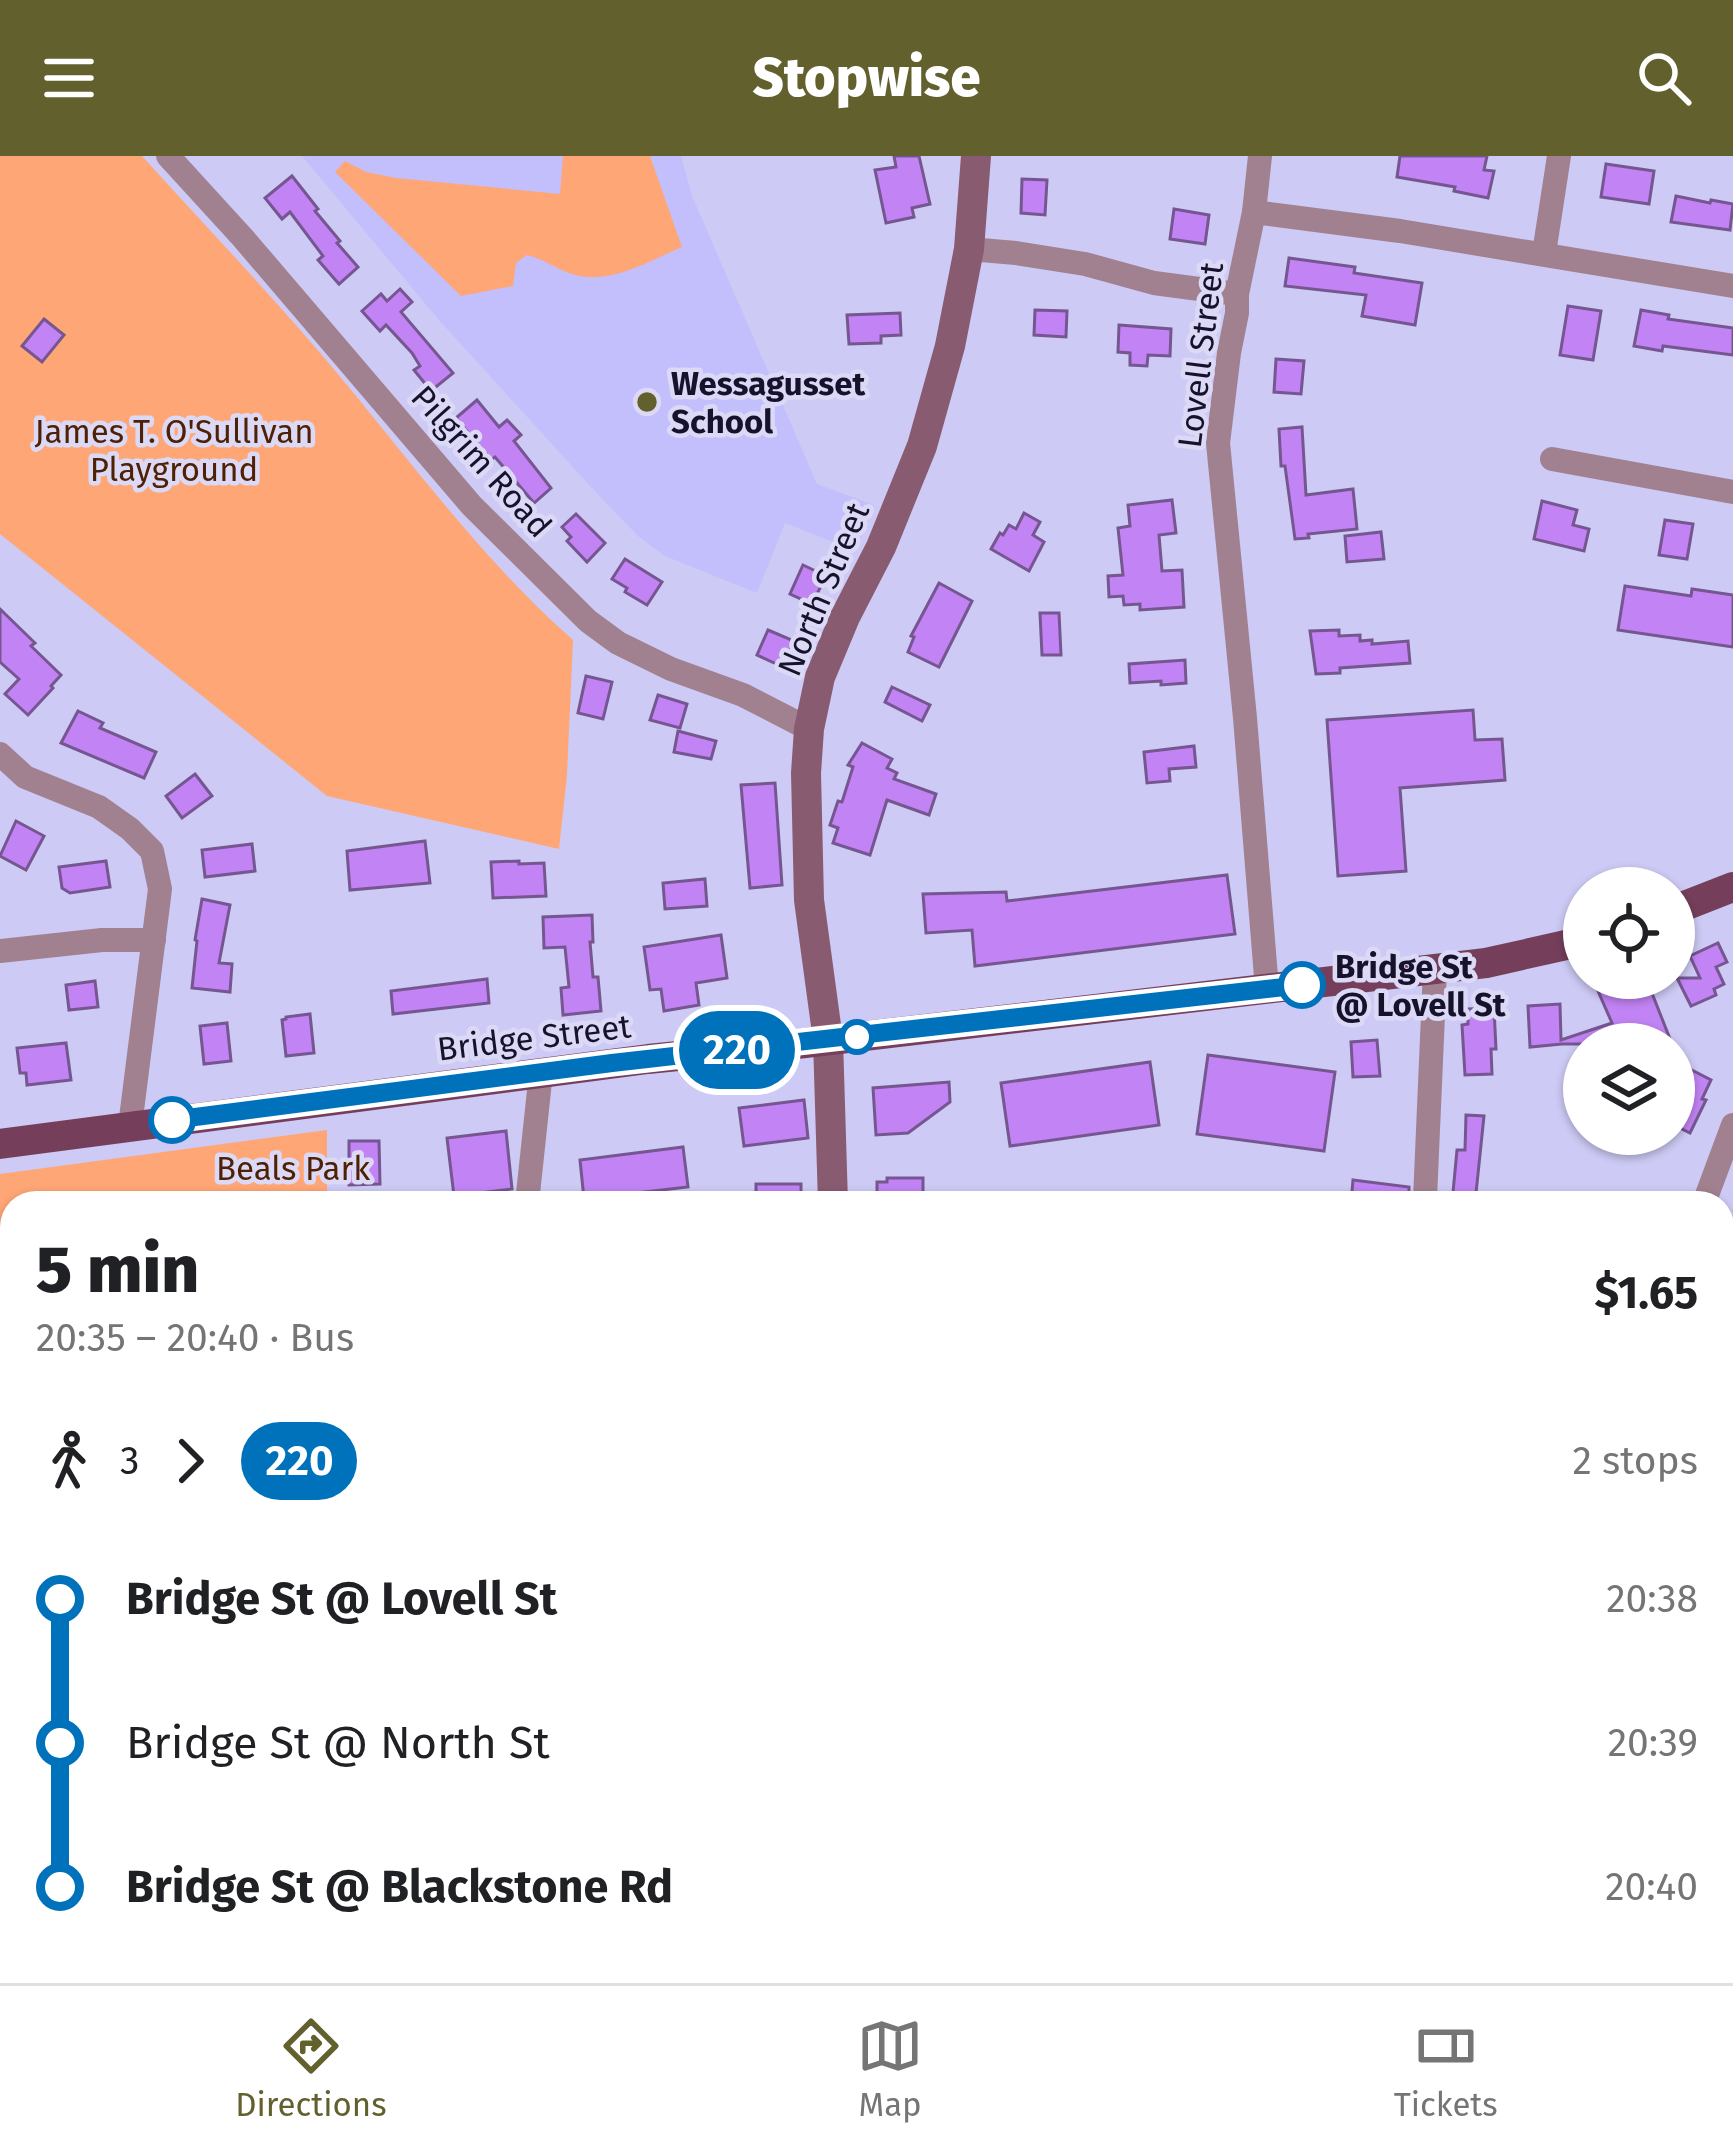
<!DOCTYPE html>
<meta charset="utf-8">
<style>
body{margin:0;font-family:"Fira Sans",sans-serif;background:#f6f6f6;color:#202124;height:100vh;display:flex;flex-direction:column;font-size:45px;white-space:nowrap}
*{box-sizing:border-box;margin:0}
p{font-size:39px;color:#757577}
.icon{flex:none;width:66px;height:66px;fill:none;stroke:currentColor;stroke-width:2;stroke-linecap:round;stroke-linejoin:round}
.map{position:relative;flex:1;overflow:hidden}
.drawer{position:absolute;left:0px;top:1035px;width:1734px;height:792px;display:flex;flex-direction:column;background:#fff;border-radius:36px 36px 0 0;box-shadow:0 3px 9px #0004}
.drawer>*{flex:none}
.badge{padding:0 24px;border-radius:39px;font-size:42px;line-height:78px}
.buttons{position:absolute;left:1563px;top:711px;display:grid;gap:24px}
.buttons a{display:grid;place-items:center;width:132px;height:132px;border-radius:50%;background:#fff;box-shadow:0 3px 9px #0004;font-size:60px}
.map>.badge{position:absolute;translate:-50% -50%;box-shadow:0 0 0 6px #fff}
.legs{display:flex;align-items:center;gap:18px;height:132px;padding:0 36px;font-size:39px}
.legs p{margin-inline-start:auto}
.head{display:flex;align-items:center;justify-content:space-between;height:204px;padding:0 36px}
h1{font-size:66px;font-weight:800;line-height:90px}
ul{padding:0 36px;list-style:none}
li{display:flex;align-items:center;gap:42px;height:144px;font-size:45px}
li i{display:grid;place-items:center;width:18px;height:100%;margin:0 15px;background:currentColor}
li i::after{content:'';width:30px;height:30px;margin:-15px;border:9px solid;border-radius:50%;background:#fff}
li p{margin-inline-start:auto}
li:first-child i{background:linear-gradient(#0000 50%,currentColor 0)}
li:last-child i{background:linear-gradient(currentColor 50%,#0000 0)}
header{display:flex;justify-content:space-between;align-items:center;height:156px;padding:0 36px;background:#62612e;color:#fff;font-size:54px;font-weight:800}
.dock{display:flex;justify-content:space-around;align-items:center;height:168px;border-top:3px solid #e0e0e0;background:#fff;font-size:33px;color:#757577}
.dock a{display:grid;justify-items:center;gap:6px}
.dock .on{color:#62612e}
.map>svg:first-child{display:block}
</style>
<header><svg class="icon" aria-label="menu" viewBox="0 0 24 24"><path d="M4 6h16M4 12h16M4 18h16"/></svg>Stopwise<svg class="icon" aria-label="search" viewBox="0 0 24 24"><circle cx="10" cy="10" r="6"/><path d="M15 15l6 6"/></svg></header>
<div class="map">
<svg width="1733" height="1827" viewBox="0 0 1733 1827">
<rect width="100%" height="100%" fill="#cdcaf5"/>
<path fill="#c3befc" d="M302,0H681L692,40L817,328L874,349L856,395L785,367L757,437L665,400L638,380L592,332L439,164Z"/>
<g fill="#ffa676">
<path d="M0,0H142C205,70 271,138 332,211C410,304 482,404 573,484L567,619L559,693L327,640L0,378Z"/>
<path d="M563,0H650L682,91C649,105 609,130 572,118C556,113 544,103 527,99L516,107L513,130L461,140L335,16L345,5L366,16L396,22L560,38Z"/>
<path d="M327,974V1047H12V1211L7,1209L0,1216V1018Z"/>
</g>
<g fill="#c284f4" stroke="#765691" stroke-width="3">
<path d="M894,0H919L930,48L912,52L914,61L886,67L875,14L896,11Z"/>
<path d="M1400,0H1487L1484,14L1494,15L1488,42L1454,35L1455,31L1397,21Z"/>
<path d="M1606,8L1654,15L1649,48L1601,41Z"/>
<path d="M292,20L318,53L315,55L340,85L337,87L358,111L339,128L318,104L323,100L290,56L282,63L265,42Z"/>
<path d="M1022,23L1047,24L1045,59L1021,57Z"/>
<path d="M1676,40L1710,47L1711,44L1733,48L1730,74L1671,66Z"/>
<path d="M1174,53L1209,59L1205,88L1170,83Z"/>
<path d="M1289,102L1355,111L1354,117L1422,127L1415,169L1362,160L1366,139L1285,130Z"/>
<path d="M400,133L412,146L401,156L453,217L431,235L414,214L420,210L412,197L386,169L380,175L362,155L381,138L387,145Z"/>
<path d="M1568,150L1601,155L1593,204L1560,199Z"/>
<path d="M1035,154L1067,155L1066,181L1034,179Z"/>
<path d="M1641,154L1669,159L1668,163L1733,172V199L1663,190L1662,195L1634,190Z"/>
<path d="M900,157L901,179L881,180V187L849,188L847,159Z"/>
<path d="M44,163L64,179L42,206L22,190Z"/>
<path d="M1119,169L1171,173L1170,200L1148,199L1147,210L1130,209V197L1118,196Z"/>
<path d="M1276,203L1304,205L1301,238L1274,236Z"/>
<path d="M477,244L499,271L507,264L521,279L514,285L551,332L534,347L495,301L491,304L456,262Z"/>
<path d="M1302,271L1306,339L1353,333L1357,373L1308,378L1309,382L1295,383L1285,310H1281L1279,273Z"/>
<path d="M1172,344L1176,377L1159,379L1162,415L1182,414L1184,451L1140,454V448L1124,449L1123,440L1109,441L1108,420L1123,419L1118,372L1130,370L1128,349Z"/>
<path d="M1542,345L1577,354L1573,369L1589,373L1584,395L1534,383Z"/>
<path d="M1024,357L1040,366L1033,379L1044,386L1029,415L991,393L1000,377L1003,379L1009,369L1016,373Z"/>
<path d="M576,358L605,387L587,406L567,385L571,381L562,371Z"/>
<path d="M1665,364L1693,368L1687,403L1659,399Z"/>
<path d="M1381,376L1384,403L1347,406L1345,380Z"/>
<path d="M625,403L662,426L647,449L625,436L627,432L612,423Z"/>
<path d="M803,409L826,420L812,448L790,438Z"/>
<path d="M939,427L972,445L939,511L908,496L914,481L911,480Z"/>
<path d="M1625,430L1691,440L1692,433L1733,439V491L1618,474Z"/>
<path d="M0,453L35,487L31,490L61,519L51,530L53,532L28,559L5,538L19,523L0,506Z"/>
<path d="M1040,457H1059L1061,499H1042Z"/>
<path d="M768,474L794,485L783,511L757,499Z"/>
<path d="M1339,474V480L1360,479V485L1372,484V488L1408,485L1410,507L1340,512V517L1316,518L1310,475Z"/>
<path d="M1185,504L1186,527L1161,529V525L1130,527L1129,508Z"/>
<path d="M586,520L612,526L603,563L578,557Z"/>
<path d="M892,531L930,549L922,565L885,546Z"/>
<path d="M658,539L687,548L680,572L650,564Z"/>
<path d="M1473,554L1475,584L1502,583L1505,624L1400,632L1406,715L1338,720L1327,564Z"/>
<path d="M78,555L103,567L100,572L156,596L144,622L61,587Z"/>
<path d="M678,575L716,585L711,603L674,596Z"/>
<path d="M862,587L892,603L887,612L897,617L894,623L936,638L929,659L887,644L870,699L833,687L838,672L830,669L838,645L842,646L853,611L848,609Z"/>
<path d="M1194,590L1196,611L1169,613L1170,625L1147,627L1144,596Z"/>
<path d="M195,618L212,640L182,662L166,640Z"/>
<path d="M775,627L782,729L750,732L741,629Z"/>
<path d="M16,665L44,680L26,714L0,700Z"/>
<path d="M425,685L430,727L350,734L347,695Z"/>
<path d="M252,688L255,715L205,721L202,694Z"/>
<path d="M106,705L110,731L70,737L62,732L59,711Z"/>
<path d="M519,705V708L544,707L546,740L493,742L491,706Z"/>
<path d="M1227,719L1235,778L975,810L972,774L926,777L923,738L1006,736L1007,745Z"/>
<path d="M705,723L707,750L665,753L663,727Z"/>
<path d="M202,743L230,749L219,807L232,808L230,836L192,832L197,785L195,784Z"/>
<path d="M592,759L593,786H590L593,821H598L601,855L563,859L561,832L569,831L565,791L544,792L543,761Z"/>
<path d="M721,779L727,822L696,827L699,849L664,855L661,833L650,834L644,791Z"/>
<path d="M1718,787L1727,806L1716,811L1724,828L1714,833L1716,839L1691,850L1677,822H1700L1690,800Z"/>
<path d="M1627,822H1646L1672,888H1653L1648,876L1621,888H1562L1530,891L1528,850L1560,848L1561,884L1612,867L1598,835Z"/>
<path d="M487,823L489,847L393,858L391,835Z"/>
<path d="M95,825L98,851L69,854L66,829Z"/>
<path d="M1494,852L1496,893H1491L1492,918L1465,919L1462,869L1468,868V853Z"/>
<path d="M310,858L314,897L286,900L282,864L286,863V861Z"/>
<path d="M227,867L231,905L204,908L200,870Z"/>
<path d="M1377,884L1380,920L1353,921L1351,886Z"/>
<path d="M66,887L71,924L27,929L26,917H20L17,892Z"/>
<path d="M1208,899L1335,916L1324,995L1197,978Z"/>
<path d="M1150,906L1159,969L1010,990L1001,927Z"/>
<path d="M1684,910L1711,924L1702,943L1706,944L1690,977L1674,969V931Z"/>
<path d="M949,926L950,946L908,977L876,979L873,932Z"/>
<path d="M804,944L808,982L744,990L739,952Z"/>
<path d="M1466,959L1484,960L1475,1047H1452L1457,994H1465Z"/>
<path d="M506,975L512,1033L454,1040L447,982Z"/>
<path d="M349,985H379L380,1028L349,1029Z"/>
<path d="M683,991L688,1031L584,1043L580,1004Z"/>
<path d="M887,1022H923V1047H877V1026H887Z"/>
<path d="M1353,1024L1409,1031V1047H1351Z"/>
<rect x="756" y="1028" width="45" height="19"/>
</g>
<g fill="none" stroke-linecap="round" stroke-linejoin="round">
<g stroke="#a18190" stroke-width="24">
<path d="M168,0L243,82L472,350L588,465L618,487L671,513L743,539L809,573"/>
<path d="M1254,56L1260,0"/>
<path d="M969,93L1016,97L1085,108L1154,127L1237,138"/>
<path d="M1544,97L1559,0"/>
<path d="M1552,303L1733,336"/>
<path d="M0,598L25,621L99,651L130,673L152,695L160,733L130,970"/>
<path d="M0,795L102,784H154"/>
<path d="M1267,833L1245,562L1218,287L1229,197L1237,157V138L1254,56L1400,75L1733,130"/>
<path d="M1425,1043L1435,813"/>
<path d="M527,1047L541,916"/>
<path d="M1704,1047L1733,969"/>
<path d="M1722,1123L1733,1120"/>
<path d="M1722,1742L1733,1744"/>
<path d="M1102,1827L1104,1815"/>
<path d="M1464,1827L1468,1815"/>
</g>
<g stroke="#885b71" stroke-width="30">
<path d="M833,1047L828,884L809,744L806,617L809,573L820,521L845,461L881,391L922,290L950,190L969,93L976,0"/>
<path d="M0,1477L12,1482"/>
<path d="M782,1827L784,1815"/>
</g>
<g stroke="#753f5b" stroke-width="30">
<path d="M1674,754L1733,731"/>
<path d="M0,988L648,903L797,888L1486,807L1584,785"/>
</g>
</g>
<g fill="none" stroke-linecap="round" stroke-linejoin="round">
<defs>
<path id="line-1" d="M172,964L612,907L1302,829"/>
</defs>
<use href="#line-1" stroke="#fff" stroke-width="27"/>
<use href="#line-1" stroke="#0072bc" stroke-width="18"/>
</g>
<circle fill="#62612e" stroke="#dbd9f6" stroke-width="4.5" cx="647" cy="246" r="12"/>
<g fill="#fff" stroke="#0072bc" stroke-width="6">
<circle cx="1302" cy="829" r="21"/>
<circle cx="857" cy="881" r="15"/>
<circle cx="172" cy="964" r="21"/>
</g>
<g text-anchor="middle" stroke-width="9" stroke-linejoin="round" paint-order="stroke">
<g font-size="33" fill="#16122b" stroke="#dbd9f6">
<text transform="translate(1200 199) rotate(-83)" y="12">Lovell Street</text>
<text transform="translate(482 305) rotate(48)" y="12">Pilgrim Road</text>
<text transform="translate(823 433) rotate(-67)" y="12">North Street</text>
<text transform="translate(534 881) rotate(-7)" y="12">Bridge Street</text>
</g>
<g font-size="33" font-weight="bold" fill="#16122b" stroke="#dbd9f6" text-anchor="start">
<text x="671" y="239">Wessagusset<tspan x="671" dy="38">School</tspan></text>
</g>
<g font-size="33" fill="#4f2104" stroke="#dbd9f6">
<text x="174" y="287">James T. O'Sullivan<tspan x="174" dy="38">Playground</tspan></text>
<text x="293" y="1024">Beals Park</text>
</g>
<g font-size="33" font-weight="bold" fill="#16122b" stroke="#dbd9f6" text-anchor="start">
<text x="1335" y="822">Bridge St<tspan x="1335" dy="38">@ Lovell St</tspan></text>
</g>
</g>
</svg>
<div class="buttons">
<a><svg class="icon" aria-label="locate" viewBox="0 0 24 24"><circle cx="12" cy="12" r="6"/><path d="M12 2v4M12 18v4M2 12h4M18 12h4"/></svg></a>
<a><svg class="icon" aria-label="layers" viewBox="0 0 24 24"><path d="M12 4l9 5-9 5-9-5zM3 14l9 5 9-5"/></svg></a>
</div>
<b class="badge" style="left:737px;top:894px;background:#0072bc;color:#fff">220</b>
<section class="drawer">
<div class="head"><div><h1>5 min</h1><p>20:35 – 20:40 · Bus</p></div><b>$1.65</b></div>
<div class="legs"><svg class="icon" aria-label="walk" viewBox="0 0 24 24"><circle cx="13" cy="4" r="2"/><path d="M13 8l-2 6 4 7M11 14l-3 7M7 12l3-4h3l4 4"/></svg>3<svg class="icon" aria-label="forward" viewBox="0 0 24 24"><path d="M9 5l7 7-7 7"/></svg><b class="badge" style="background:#0072bc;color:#fff">220</b><p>2 stops</p></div>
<ul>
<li><i style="color:#0072bc"></i><b>Bridge St @ Lovell St</b><p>20:38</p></li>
<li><i style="color:#0072bc"></i><span>Bridge St @ North St</span><p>20:39</p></li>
<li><i style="color:#0072bc"></i><b>Bridge St @ Blackstone Rd</b><p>20:40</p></li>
</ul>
</section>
</div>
<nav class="dock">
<a class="on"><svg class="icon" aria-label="directions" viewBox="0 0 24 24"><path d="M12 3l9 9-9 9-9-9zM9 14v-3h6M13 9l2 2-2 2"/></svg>Directions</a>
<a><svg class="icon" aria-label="map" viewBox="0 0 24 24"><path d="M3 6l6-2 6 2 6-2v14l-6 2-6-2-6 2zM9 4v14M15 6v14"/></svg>Map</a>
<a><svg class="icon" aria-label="tickets" viewBox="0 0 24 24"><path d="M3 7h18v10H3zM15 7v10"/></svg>Tickets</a>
</nav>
